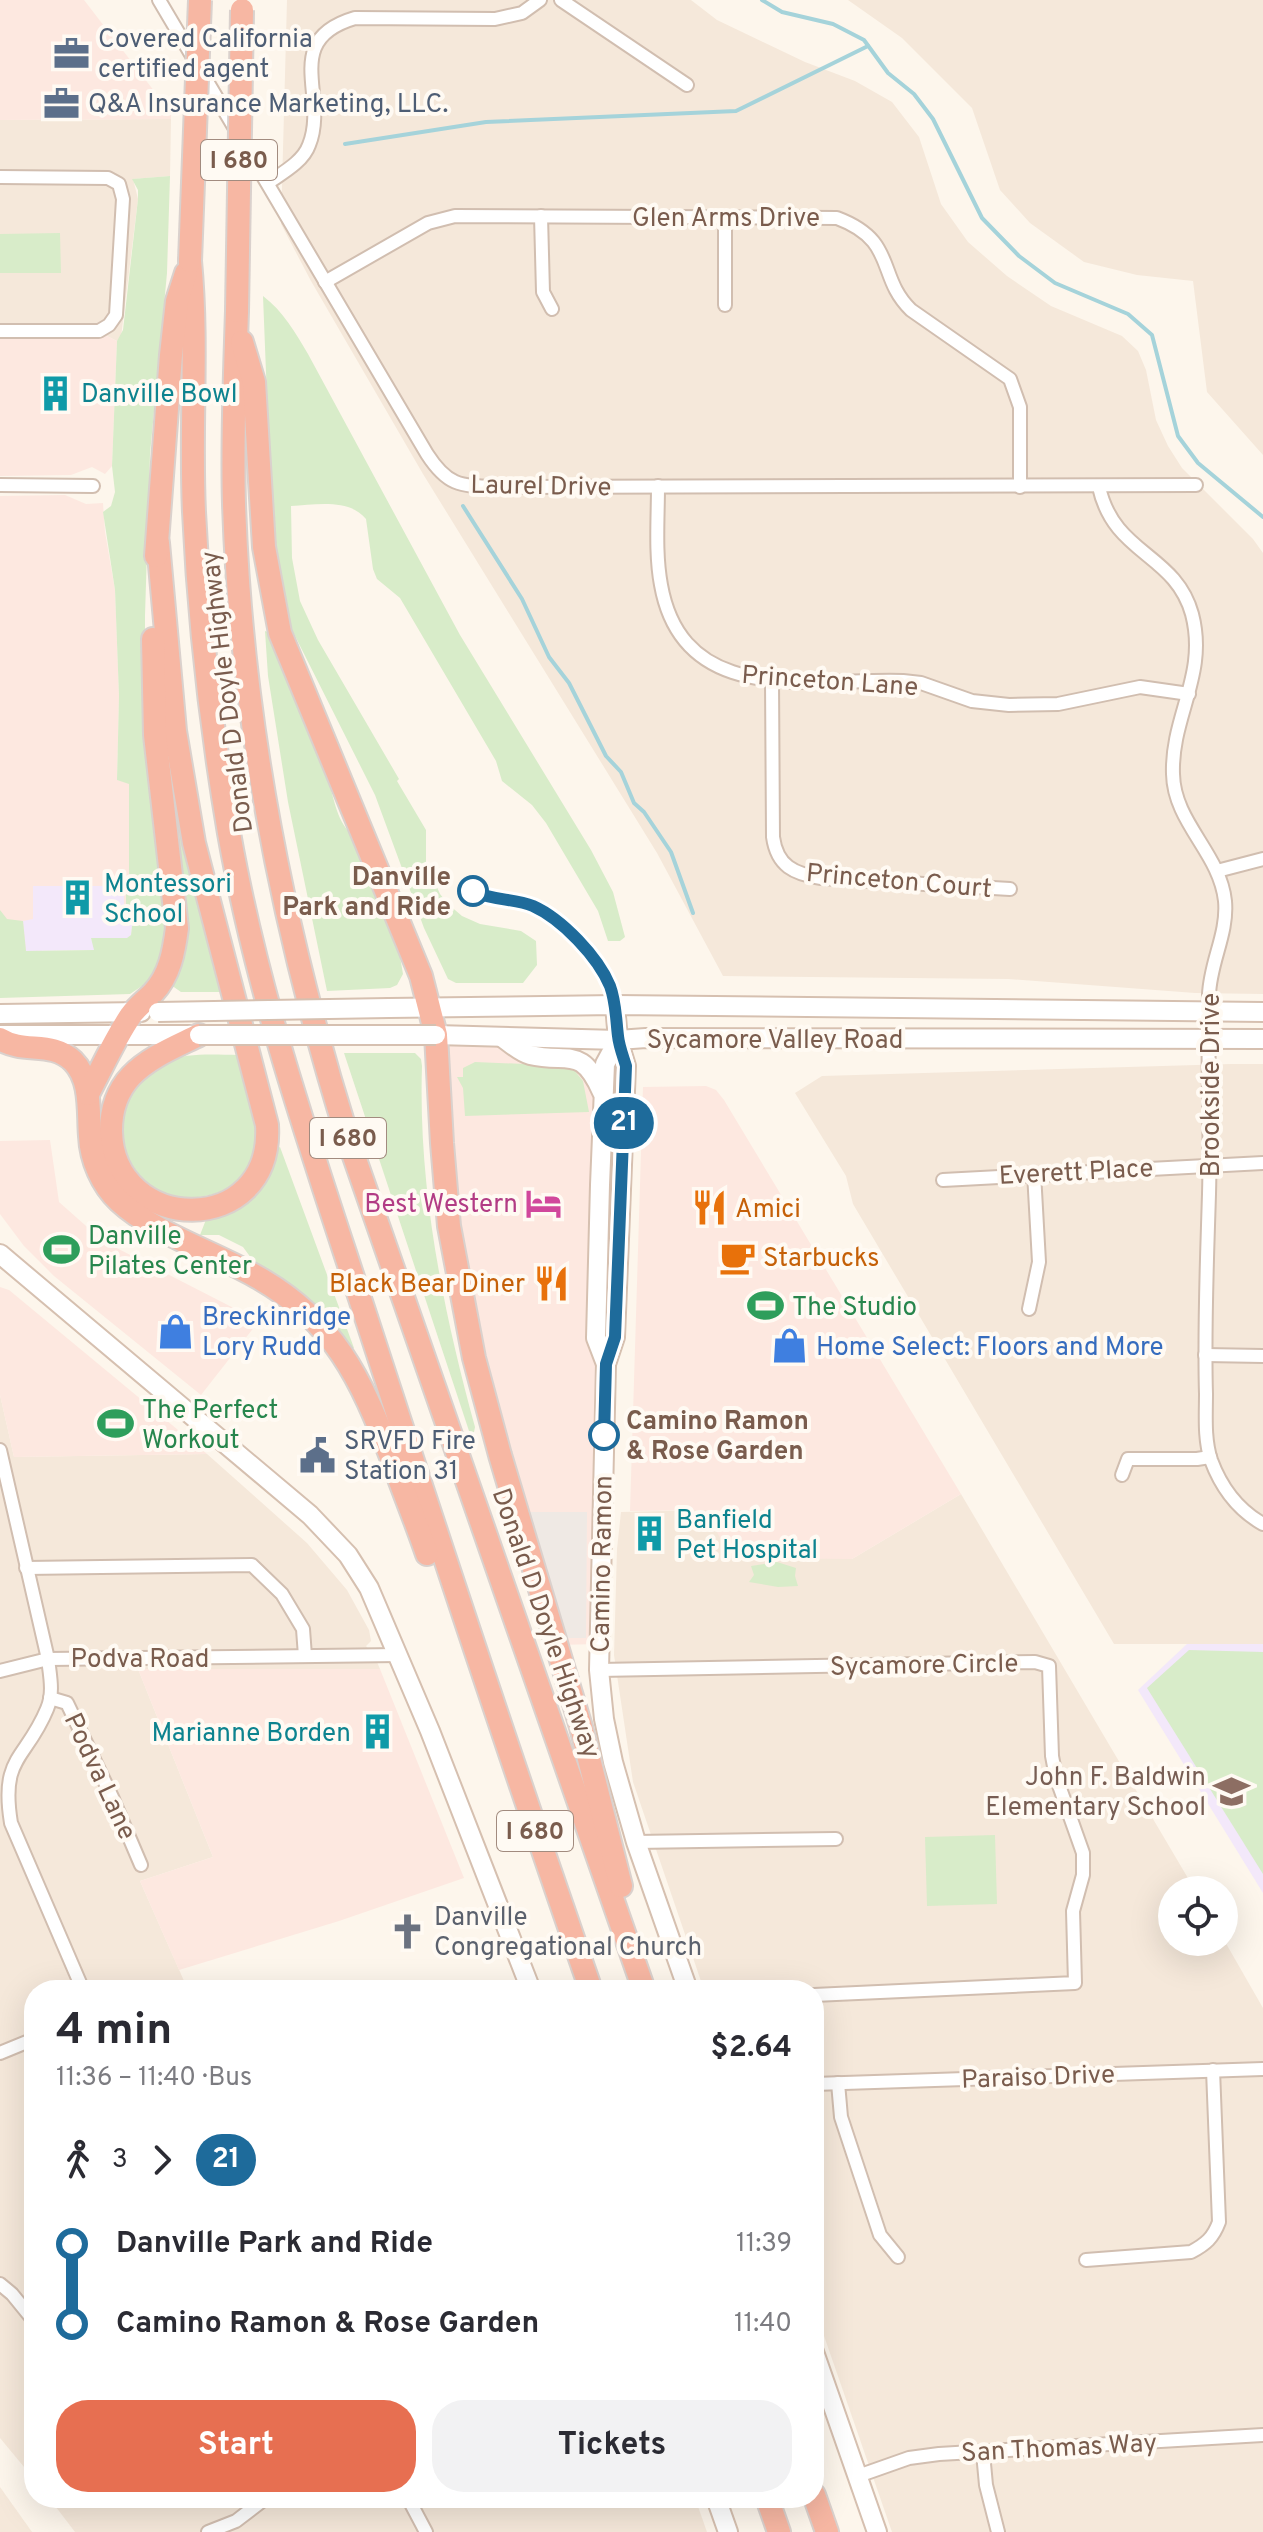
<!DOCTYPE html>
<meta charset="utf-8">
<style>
body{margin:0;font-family:Overpass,sans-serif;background:#f2f2f3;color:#2b2b33;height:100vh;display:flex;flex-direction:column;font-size:30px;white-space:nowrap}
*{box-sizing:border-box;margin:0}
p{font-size:26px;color:#7c7c81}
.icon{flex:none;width:44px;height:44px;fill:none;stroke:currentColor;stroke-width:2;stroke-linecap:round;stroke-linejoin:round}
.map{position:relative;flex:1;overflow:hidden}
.side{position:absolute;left:24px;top:1980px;width:800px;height:528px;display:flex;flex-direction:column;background:#fff;border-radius:32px;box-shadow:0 8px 32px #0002}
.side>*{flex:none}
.badge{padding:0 16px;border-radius:26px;font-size:28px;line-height:52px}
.controls{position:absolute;left:1158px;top:1876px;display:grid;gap:16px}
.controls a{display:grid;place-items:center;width:80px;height:80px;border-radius:50%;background:#fff;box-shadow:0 8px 32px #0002;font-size:40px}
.map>.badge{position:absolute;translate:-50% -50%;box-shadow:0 0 0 4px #fff}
.legs{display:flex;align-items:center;gap:12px;height:88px;padding:0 32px;font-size:26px}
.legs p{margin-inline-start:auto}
.head{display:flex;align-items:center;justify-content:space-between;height:136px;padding:0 32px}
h1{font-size:44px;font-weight:700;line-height:60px}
.primary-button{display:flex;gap:16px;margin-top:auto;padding:16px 32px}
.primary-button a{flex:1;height:92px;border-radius:32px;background:#e76f51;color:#fff;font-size:32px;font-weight:700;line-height:92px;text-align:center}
.primary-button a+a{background:#f2f2f3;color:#2b2b33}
ul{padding:0 32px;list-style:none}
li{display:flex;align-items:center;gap:28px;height:80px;font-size:30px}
li i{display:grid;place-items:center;width:12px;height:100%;margin:0 10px;background:currentColor}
li i::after{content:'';width:20px;height:20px;margin:-10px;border:6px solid;border-radius:50%;background:#fff}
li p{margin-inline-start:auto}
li:first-child i{background:linear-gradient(#0000 50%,currentColor 0)}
li:last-child i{background:linear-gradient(currentColor 50%,#0000 0)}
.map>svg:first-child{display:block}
</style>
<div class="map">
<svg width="1263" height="2532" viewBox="0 0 1263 2532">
<rect width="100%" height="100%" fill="#fdf6ec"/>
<g fill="#f5e8da">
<path d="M287,0H691L717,20L805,62L855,81L892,102L919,137L941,204L968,242L1007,276L1051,306L1122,336L1138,351L1146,370L1156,420L1168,446L1182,468L1253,539L1263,553V994L1195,993L1008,979L723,976L657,853L423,474L311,281L281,224Z"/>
<path d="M848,0H1263V455L1207,392L1193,281L1137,275L1084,262L1030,223L1000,190L972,108L902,38Z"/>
<path d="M171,119L170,176L133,179L138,199L121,337L117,341L105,335L0,336V120Z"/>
<path d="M1231,1064H1263V1644H1114L853,1204L846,1176L795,1093L822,1076Z"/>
<path d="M0,1395L14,1457L207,1454L307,1543L347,1590L369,1630L371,1641L366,1646L374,1655L380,1669H138L213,1857L140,1881L188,1990H34V2479L0,2438Z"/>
<path d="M961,1494L1195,1890H1172V1942L1224,1940L1263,2008V2532H892L814,2307V1990H704L633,1782L614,1655L617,1549L621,1512L706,1510L852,1559Z"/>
<path d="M0,2487L32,2532H0Z"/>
<path d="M49,2498H695L707,2532H75Z"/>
</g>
<g fill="#fde8e0">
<path d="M0,0H84L171,113V119L0,120Z"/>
<path d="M105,335L117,341L112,466L105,474L92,467L71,475L0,476V336Z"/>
<path d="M65,495L86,504L103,503L105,532L115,590L119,696L117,780L129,783V877L126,888L127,914L0,968V496Z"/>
<path d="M436,1035L575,1058L604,1097L596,1338L606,1364L599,1644L557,1645L474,1358Z"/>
<path d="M706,1086L716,1090L724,1100L961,1494L852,1559L730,1558L706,1510L630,1511L643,1087Z"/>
<path d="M50,1140L59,1202L103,1241L259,1321L201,1395L54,1276L24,1246L0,1214V1141Z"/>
<path d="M0,1287L9,1290L207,1454L14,1457L0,1395Z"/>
<path d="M138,1669H380L464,1878L339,1921L179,1970L140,1881L213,1857Z"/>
</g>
<path fill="#efe9e4" d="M530,1512H587L586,1638H564Z"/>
<g fill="#f3e8fa">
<path d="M33,886H124V910L133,918L131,935L128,938H91L95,950L26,951L23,921L33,919Z"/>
<path d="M1187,1644H1263V1893L1138,1690Z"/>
</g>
<g fill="#d8ecc9">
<path d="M170,176L167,273L150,454L145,616V662L167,914L164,958L144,988L142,986L130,994L0,998V910L7,919L23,921L26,951L94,950L91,938H127L131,935L133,918L126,911V888L129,877V784L117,780L119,696L115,590L103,512L111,506L115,492L112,466L117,341L123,330L138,199V190L132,179Z"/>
<path d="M60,233L61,273H0V234Z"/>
<path d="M263,296C283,311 295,332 308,354L460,635L591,850L613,892L625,937L620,941H608L598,911L546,823L532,805L502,781L496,761L400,598L377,579L373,569L366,519C349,498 315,505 291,506L292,558L300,601L318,640L399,779L397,781L426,830V862L440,894L448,904L462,916L480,924L521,931L536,941L537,965L523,983H456L448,979L424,928L375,795L290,626L278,570L272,525Z"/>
<path d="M265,631L270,633C287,683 309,729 327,778C335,798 335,818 351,834L398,945L403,974L397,985L390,988L327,991L288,802L268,676Z"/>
<path d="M169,765L170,766L224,992H181L171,985L183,964L185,939Z"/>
<path d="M415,1053L421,1059L422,1066C418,1188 443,1310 475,1427L473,1437L470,1434L344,1053Z"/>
<path d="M238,1055C244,1075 258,1112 258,1132C257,1164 237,1191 205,1196C184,1200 164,1197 148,1183C106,1148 118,1084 166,1062C187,1052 216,1055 238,1055Z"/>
<path d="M475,1062L548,1065L574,1070L583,1081L589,1112L465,1116L463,1088L457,1077H463V1068Z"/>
<path d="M280,1147L354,1348L352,1349L308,1299L254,1262L243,1247L219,1235H200L207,1217L267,1172L276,1149Z"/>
<path d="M777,1562L796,1568L795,1576L798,1586L778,1587L749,1582L754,1575L751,1566Z"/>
<path d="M1189,1650L1263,1652V1874L1147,1688Z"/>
<path d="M995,1835L997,1904L927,1906L925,1837Z"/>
</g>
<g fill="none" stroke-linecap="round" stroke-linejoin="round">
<g stroke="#a5d3da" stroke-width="4">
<path d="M762,0L782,12L833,24L864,40L888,73L914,94L933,119L982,218L1019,256L1055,283L1128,314L1152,335L1178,436L1198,463L1263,517"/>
<path d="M345,144L486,122L736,111L868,46"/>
<path d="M463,506L522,599L549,657L569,683L606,756L621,772L634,803L644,812L671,852L693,913"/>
</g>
<defs>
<g id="street">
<path d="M159,0L427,454C447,485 459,486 495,487L1196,485"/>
<path d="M561,0L687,85"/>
<path d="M0,177L108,178L119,184L123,199L116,315L109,325L99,331H0"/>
<path d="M268,183C282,173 303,162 309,145C329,96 280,40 355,18L495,19L522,13L540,0"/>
<path d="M541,216L543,292L552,309"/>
<path d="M725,217V305"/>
<path d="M325,282L428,223L455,216L837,218C898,241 876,276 911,310L1010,379L1020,407V487"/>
<path d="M0,485L93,486"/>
<path d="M658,486C658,519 655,553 661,585C683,708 812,678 903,681L921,683L972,701L1009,705L1058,704L1140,687L1189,694"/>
<path d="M1099,487C1114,555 1175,553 1192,614C1208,675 1171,716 1173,774C1174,823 1220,853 1225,901C1228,934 1210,962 1209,995C1207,1061 1211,1128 1209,1194C1207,1261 1204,1327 1206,1394C1206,1415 1204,1439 1211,1460C1221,1487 1238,1510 1263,1524"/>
<path d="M772,681L773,837C777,866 794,874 821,878L1010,889"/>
<path d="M1217,871L1263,859"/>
<path d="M943,1180L1263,1163"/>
<path d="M1029,1309L1039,1262L1034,1173"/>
<path d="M1205,1355L1263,1356"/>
<path d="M0,1450L48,1659L399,1655"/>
<path d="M1122,1475L1128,1459H1197L1210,1457"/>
<path d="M26,1568L252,1565L282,1594L303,1629L305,1656"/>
<path d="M599,1670L1035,1662L1049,1666L1052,1756L1056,1777L1083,1853V1875L1073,1911L1075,1983L814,1995"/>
<path d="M0,1671L48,1659C50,1676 54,1693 47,1709C26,1760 0,1756 11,1823L83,1990"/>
<path d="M50,1698L67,1703L112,1797L141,1865"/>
<path d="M636,1842L836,1839"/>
<path d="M0,2053L34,2039"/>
<path d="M838,2083L841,2117L880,2235L898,2257"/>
<path d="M814,2084L1263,2069"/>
<path d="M1086,2260L1191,2252C1206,2244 1213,2238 1219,2222L1213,2070"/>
<path d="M0,2284L12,2294L34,2321"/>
<path d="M983,2453L986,2485L998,2532"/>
<path d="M858,2476L909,2458L939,2454L1263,2435"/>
<path d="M408,2498L426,2532"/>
<path d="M208,2532L236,2521L266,2498"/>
</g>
<g id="secondary">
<path d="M615,1005L618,1040L626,1066L615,1337L606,1364L599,1670L604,1719L613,1762L636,1842L688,1990"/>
<path d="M389,1008L615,1005L1263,1012"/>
<path d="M0,1014L141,1012"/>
<path d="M0,1035H197"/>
<path d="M436,1035L618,1040L646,1038L1263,1039"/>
<path d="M503,1038C511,1044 521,1053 530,1055C569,1064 581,1045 602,1092"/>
<path d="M0,1254L310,1515L348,1555L369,1588L430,1731L531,1990"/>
<path d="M606,1364L596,1338L600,1185L605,1064L618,1040"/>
<path d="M814,2352L877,2532"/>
<path d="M716,2498L728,2532"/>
</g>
<g id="highway">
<path d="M190,261C198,344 190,428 194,512C199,620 211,727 229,833C258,999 314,1157 366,1317C439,1542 513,1766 591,1990"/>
<path d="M237,311C235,375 232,439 234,504C241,721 283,932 348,1139L644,1990"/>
<path d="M242,342L254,382L264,547L280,633L421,976L436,1035L442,1143L449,1226L474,1358L500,1455L581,1727L621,1886"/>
<path d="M158,543L175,731L194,843L267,1125C274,1239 113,1235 111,1131C111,1111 117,1091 131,1076C149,1057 177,1046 199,1035"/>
<path d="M156,556L171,355L177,301L186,273"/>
<path d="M0,1039C24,1054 51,1040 73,1061C92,1080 88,1112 90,1136C91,1160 102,1185 119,1201C153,1233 216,1253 257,1277C334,1320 361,1379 391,1457C403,1490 416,1522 427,1554"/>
<path d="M88,1094C102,1068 114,1040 131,1015C137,1007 146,1000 153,993C170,975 174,951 177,928L155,735L153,639"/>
<path d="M814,2495L827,2532"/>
<path d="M767,2498L779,2532"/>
</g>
</defs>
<use href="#street" stroke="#d1beb0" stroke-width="16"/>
<use href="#secondary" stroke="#d6c0b0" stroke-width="22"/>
<use href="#highway" stroke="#dad1cd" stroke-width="26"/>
<use href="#street" stroke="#fff" stroke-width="12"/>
<use href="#secondary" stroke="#fff" stroke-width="18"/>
<use href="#highway" stroke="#f7b7a3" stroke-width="22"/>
<defs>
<g id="secondary-bridge">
<path d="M158,1012L389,1008"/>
<path d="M199,1035H436"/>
</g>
<g id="highway-bridge">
<path d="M190,261L200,0"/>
<path d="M237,311L242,10"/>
</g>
</defs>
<use href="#secondary-bridge" stroke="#d6c0b0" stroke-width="22" stroke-linecap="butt"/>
<use href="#highway-bridge" stroke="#dad1cd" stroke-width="26" stroke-linecap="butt"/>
<use href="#secondary-bridge" stroke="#fff" stroke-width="18"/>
<use href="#highway-bridge" stroke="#f7b7a3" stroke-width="22"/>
</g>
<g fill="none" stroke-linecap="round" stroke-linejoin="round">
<defs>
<path id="line-1" d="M473,891C492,901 514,898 533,906C562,919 598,957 610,986C616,1002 616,1020 618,1036C619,1046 623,1056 626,1066L615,1337L606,1364L604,1435"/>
</defs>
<use href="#line-1" stroke="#fff" stroke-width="18"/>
<use href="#line-1" stroke="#1e6b9b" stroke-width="12"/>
</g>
<defs>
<symbol id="office-bare" viewBox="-9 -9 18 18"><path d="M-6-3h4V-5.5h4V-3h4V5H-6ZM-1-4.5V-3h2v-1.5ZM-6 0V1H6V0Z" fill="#5c6f8a" stroke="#fffaf3" stroke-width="2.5" paint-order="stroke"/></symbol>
<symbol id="building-bare" viewBox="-9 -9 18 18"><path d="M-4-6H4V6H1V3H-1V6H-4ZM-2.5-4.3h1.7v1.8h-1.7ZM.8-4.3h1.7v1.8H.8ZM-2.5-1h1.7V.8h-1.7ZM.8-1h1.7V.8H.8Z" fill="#0f9aa8" stroke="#fffaf3" stroke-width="2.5" paint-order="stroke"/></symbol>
<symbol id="hotel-bare" viewBox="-9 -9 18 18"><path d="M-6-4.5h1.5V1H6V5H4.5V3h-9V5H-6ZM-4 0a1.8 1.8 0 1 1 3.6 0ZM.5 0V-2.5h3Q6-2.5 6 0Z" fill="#d1479c" stroke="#fffaf3" stroke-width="2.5" paint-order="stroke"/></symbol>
<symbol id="restaurant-bare" viewBox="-9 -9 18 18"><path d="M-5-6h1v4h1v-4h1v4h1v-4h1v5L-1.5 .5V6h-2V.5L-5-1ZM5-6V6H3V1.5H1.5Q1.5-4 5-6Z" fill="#e8710a" stroke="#fffaf3" stroke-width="2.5" paint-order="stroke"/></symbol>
<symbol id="stadium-bare" viewBox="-9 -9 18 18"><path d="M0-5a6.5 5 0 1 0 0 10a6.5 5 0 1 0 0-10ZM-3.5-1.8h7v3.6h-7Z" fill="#2e9e5b" stroke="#fffaf3" stroke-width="2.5" paint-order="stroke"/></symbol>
<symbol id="cafe-bare" viewBox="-9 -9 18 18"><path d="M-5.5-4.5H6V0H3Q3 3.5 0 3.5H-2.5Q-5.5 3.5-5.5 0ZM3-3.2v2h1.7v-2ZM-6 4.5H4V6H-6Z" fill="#e8710a" stroke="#fffaf3" stroke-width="2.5" paint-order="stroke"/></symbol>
<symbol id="shop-bare" viewBox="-9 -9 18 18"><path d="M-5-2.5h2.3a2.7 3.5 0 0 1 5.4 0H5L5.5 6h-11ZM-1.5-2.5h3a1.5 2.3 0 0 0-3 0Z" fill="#3f7fe0" stroke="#fffaf3" stroke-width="2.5" paint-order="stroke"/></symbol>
<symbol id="civic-bare" viewBox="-9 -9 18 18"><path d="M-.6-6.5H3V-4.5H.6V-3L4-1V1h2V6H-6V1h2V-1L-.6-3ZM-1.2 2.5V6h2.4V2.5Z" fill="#5c6f8a" stroke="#fffaf3" stroke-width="2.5" paint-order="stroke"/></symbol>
<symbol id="school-bare" viewBox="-9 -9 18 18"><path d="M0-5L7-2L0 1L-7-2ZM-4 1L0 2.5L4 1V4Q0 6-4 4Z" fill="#8d6e63" stroke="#fffaf3" stroke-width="2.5" paint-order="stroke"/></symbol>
<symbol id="church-bare" viewBox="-9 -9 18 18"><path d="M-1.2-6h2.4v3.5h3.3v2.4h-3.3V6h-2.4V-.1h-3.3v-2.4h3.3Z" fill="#6b7280" stroke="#fffaf3" stroke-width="2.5" paint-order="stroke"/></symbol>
</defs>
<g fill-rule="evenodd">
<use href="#office-bare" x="46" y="28" width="51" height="51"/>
<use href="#office-bare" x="36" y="78" width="51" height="51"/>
<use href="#building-bare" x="30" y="368" width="51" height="51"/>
<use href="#building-bare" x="52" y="872" width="51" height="51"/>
<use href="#hotel-bare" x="518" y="1178" width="51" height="51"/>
<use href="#restaurant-bare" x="684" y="1182" width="51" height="51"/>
<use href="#stadium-bare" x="36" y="1224" width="51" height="51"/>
<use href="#cafe-bare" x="712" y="1232" width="51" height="51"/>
<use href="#restaurant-bare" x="526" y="1258" width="51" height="51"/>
<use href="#stadium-bare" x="740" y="1280" width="51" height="51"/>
<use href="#shop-bare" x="150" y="1306" width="51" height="51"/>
<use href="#shop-bare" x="764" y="1320" width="51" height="51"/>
<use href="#stadium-bare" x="90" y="1398" width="51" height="51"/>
<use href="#civic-bare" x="292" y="1430" width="51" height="51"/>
<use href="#building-bare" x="624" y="1508" width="51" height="51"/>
<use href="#building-bare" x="352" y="1706" width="51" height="51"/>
<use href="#school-bare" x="1206" y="1766" width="51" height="51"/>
<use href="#church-bare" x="382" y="1906" width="51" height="51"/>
</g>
<g fill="#fff" stroke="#1e6b9b" stroke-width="4">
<circle cx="473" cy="891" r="14"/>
<circle cx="604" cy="1435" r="14"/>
</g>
<g text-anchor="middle" stroke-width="8" stroke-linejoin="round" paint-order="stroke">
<g fill="#fffaf3" stroke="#a28b7f" stroke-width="2">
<rect x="201" y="140" width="76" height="40" rx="6"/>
<rect x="310" y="1118" width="76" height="40" rx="6"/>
<rect x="497" y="1811" width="76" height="40" rx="6"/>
</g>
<g font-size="24" font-weight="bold" fill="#7a5c4d">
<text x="239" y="168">I 680</text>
<text x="348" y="1146">I 680</text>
<text x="535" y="1839">I 680</text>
</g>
<g font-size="26" fill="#4e5e75" stroke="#fffaf3" text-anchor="start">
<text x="98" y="47">Covered California<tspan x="98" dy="30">certified agent</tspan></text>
<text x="88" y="112">Q&amp;A Insurance Marketing, LLC.</text>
<text x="344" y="1449">SRVFD Fire<tspan x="344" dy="30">Station 31</tspan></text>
</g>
<g font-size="26" fill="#7a5c4d" stroke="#fffaf3">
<text x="726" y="226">Glen Arms Drive</text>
<text transform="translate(541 485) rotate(1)" y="9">Laurel Drive</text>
<text transform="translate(830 680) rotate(4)" y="9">Princeton Lane</text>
<text transform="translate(226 692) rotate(-97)" y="9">Donald D Doyle Highway</text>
<text transform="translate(899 880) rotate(5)" y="9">Princeton Court</text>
<text x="775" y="1048">Sycamore Valley Road</text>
<text transform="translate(1210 1085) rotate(-90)" y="9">Brookside Drive</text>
<text transform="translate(1076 1171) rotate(-3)" y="9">Everett Place</text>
<text transform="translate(601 1564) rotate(-89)" y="9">Camino Ramon</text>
<text transform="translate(547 1623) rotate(71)" y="9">Donald D Doyle Highway</text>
<text x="140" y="1667">Podva Road</text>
<text transform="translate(924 1664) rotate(-1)" y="9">Sycamore Circle</text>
<text transform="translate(101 1776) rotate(65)" y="9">Podva Lane</text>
<text transform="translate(1038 2076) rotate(-2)" y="9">Paraiso Drive</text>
<text transform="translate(1059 2447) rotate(-3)" y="9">San Thomas Way</text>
</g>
<g font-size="26" fill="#0d838f" stroke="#fffaf3" text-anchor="start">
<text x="81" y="402">Danville Bowl</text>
<text x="104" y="892">Montessori<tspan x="104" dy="30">School</tspan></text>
<text x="676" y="1528">Banfield<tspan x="676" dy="30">Pet Hospital</tspan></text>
<text x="351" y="1741" text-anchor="end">Marianne Borden</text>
</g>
<g font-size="26" font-weight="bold" fill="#7a5c4d" stroke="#fffaf3" text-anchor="end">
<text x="451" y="885">Danville<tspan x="451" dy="30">Park and Ride</tspan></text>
<text x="626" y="1429" text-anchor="start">Camino Ramon<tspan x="626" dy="30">&amp; Rose Garden</tspan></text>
</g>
<g font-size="26" fill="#b23c85" stroke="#fffaf3" text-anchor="end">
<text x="518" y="1212">Best Western</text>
</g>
<g font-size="26" fill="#c56008" stroke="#fffaf3" text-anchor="start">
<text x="735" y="1217">Amici</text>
<text x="763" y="1266">Starbucks</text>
<text x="525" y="1292" text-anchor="end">Black Bear Diner</text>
</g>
<g font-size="26" fill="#27864d" stroke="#fffaf3" text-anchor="start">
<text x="88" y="1244">Danville<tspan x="88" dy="30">Pilates Center</tspan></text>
<text x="792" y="1315">The Studio</text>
<text x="142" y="1418">The Perfect<tspan x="142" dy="30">Workout</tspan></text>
</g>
<g font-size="26" fill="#366cbe" stroke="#fffaf3" text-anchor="start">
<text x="202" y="1325">Breckinridge<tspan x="202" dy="30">Lory Rudd</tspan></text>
<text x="816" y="1355">Home Select: Floors and More</text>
</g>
<g font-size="26" fill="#785e54" stroke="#fffaf3" text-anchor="end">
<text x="1206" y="1785">John F. Baldwin<tspan x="1206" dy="30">Elementary School</tspan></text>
</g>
<g font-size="26" fill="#5b616d" stroke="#fffaf3" text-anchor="start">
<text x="434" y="1925">Danville<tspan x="434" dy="30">Congregational Church</tspan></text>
</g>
</g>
</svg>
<div class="controls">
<a><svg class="icon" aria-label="locate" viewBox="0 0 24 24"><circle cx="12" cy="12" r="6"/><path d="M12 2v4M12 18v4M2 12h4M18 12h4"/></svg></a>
</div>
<b class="badge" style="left:624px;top:1123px;background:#1e6b9b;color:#fff">21</b>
<section class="side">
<div class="head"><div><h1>4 min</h1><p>11:36 – 11:40 · Bus</p></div><b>$2.64</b></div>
<div class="legs"><svg class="icon" aria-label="walk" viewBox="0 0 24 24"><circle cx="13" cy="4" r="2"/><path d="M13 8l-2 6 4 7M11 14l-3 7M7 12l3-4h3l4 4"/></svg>3<svg class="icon" aria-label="forward" viewBox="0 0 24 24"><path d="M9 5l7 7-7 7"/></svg><b class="badge" style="background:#1e6b9b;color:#fff">21</b></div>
<ul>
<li><i style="color:#1e6b9b"></i><b>Danville Park and Ride</b><p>11:39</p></li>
<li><i style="color:#1e6b9b"></i><b>Camino Ramon &amp; Rose Garden</b><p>11:40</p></li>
</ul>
<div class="primary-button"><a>Start</a><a>Tickets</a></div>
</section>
</div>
